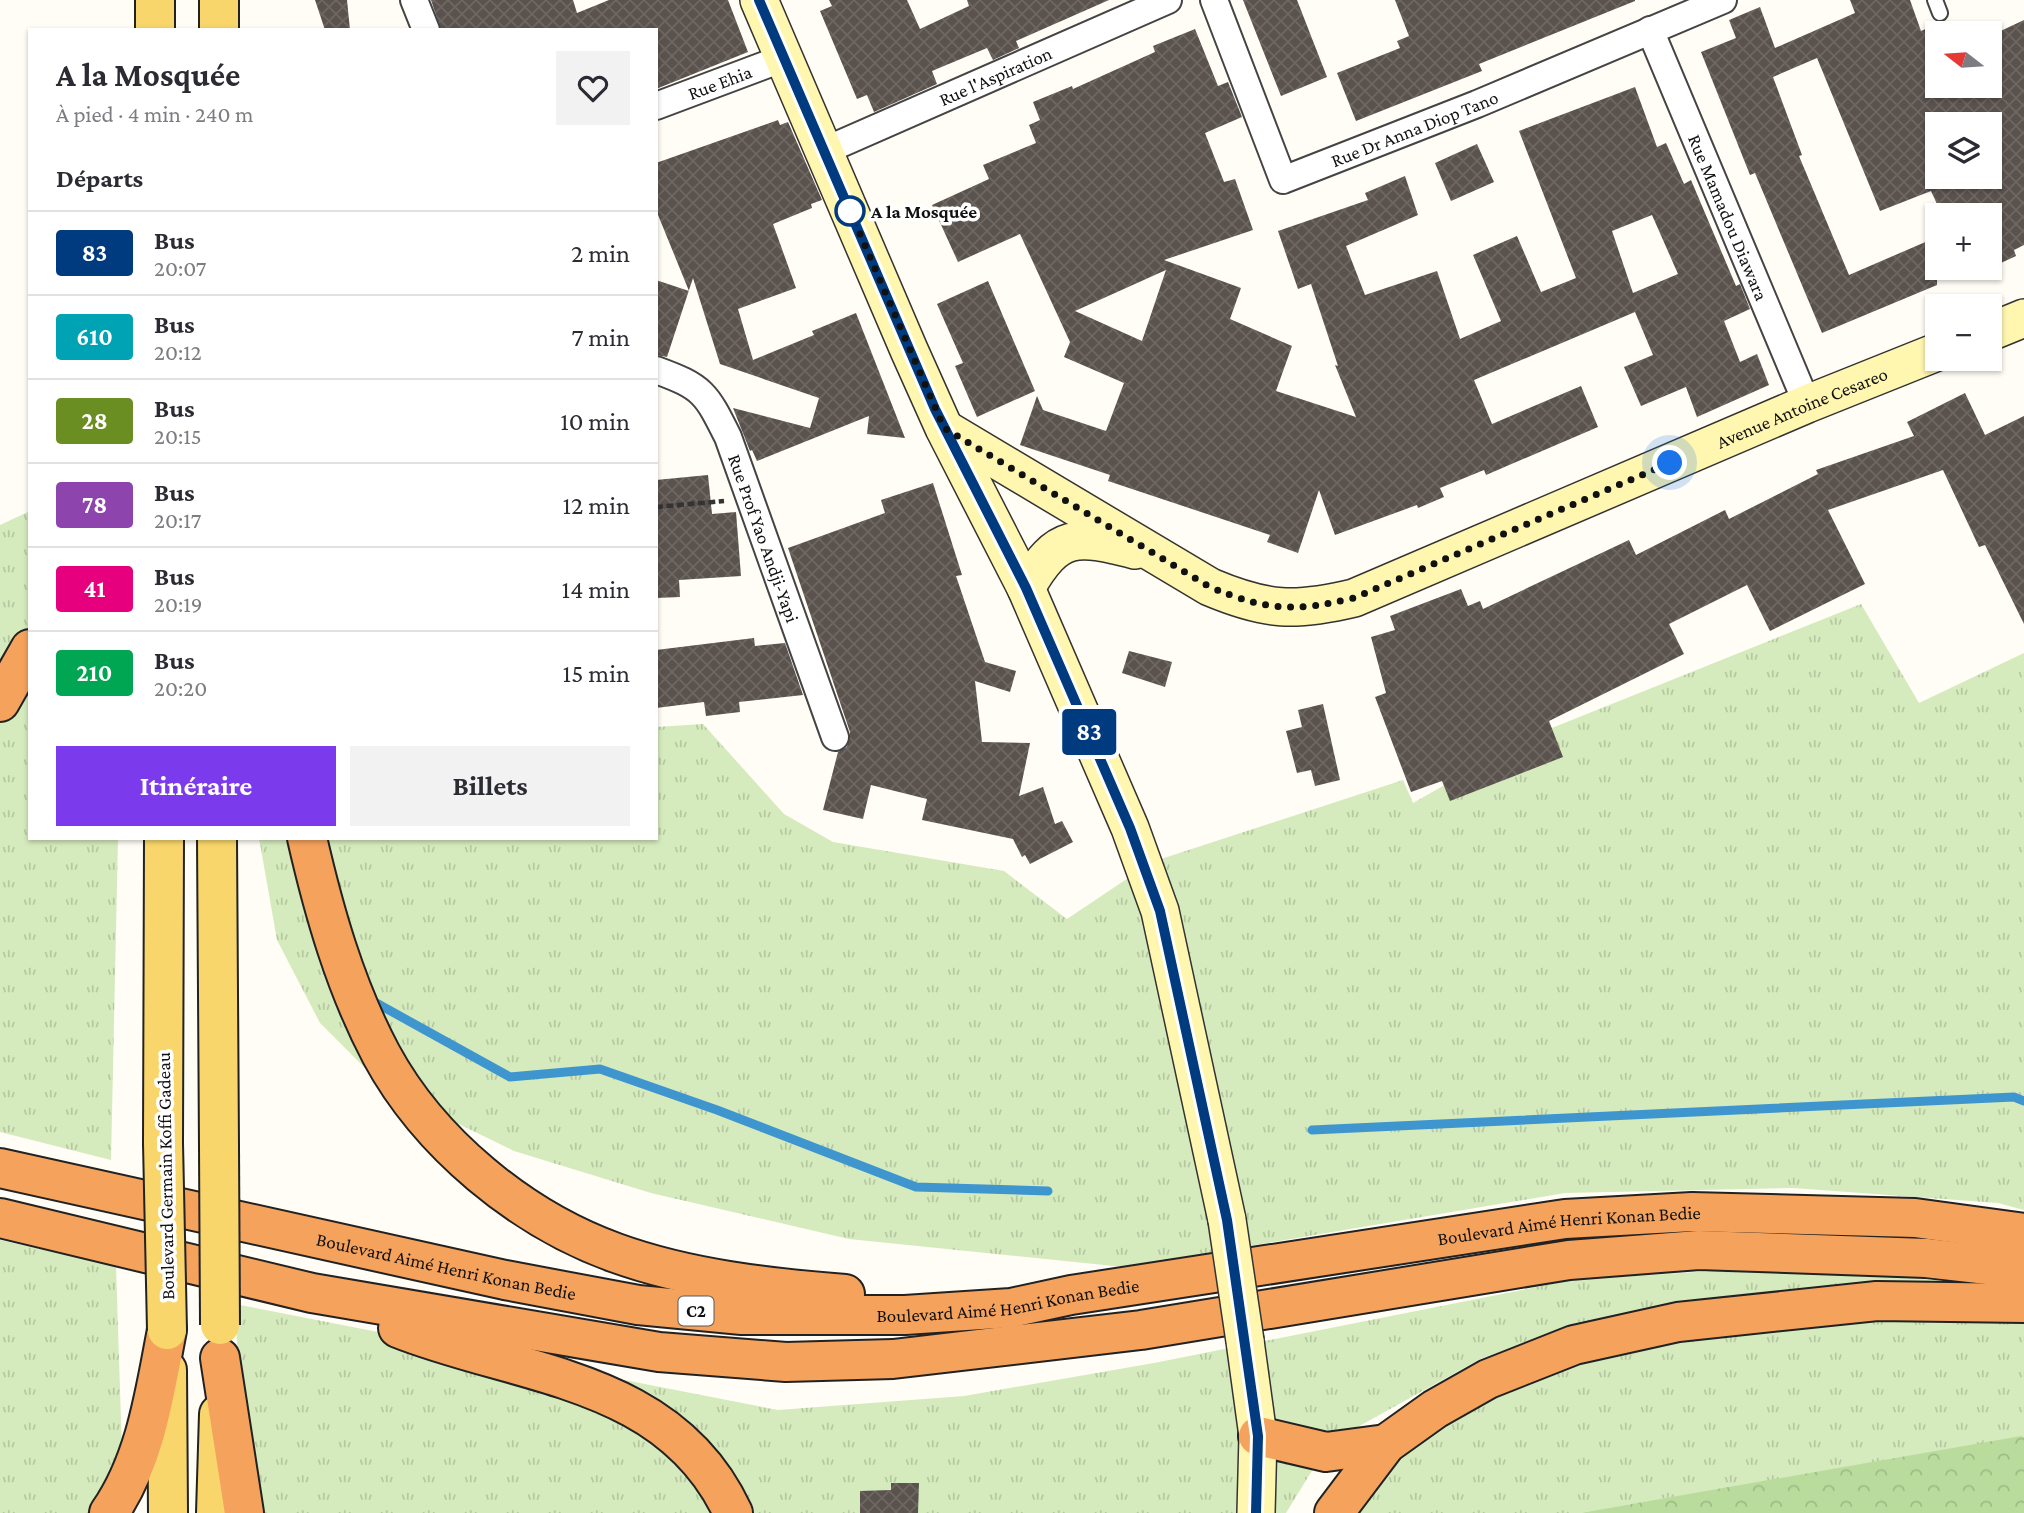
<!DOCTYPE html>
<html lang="fr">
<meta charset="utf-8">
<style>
body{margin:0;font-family:"Crimson Pro",serif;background:#f2f2f3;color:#2b2b33;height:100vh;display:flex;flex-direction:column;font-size:26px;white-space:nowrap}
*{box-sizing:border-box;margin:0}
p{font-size:23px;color:#7c7c81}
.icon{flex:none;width:38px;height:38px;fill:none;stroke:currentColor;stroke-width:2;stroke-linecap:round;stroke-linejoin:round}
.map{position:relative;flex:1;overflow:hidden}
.panel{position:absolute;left:28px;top:28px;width:630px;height:812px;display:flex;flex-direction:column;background:#fff;border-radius:0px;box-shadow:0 2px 5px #0004}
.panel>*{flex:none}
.badge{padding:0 14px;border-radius:5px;font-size:24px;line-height:46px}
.needle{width:46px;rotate:287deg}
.buttons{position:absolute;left:1925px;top:21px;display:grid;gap:14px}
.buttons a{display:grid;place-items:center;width:77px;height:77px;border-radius:0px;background:#fff;box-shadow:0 2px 5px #0004;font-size:35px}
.you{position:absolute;width:35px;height:35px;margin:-18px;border:5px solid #fff;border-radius:50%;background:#1a73e8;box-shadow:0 0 0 10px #1a73e833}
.map>.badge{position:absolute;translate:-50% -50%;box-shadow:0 0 0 4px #fff}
h2{padding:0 28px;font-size:26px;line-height:63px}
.round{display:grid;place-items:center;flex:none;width:74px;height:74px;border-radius:0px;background:#f2f2f3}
.headline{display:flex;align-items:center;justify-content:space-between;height:119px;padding:0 28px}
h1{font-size:33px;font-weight:700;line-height:52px}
.button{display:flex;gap:14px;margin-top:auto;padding:14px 28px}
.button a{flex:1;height:80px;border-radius:0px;background:#7c3aed;color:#fff;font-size:28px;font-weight:700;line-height:80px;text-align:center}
.button a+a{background:#f2f2f3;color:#2b2b33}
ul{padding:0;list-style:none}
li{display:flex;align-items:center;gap:21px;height:84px;padding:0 28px;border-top:2px solid #e1e1e2}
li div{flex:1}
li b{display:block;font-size:26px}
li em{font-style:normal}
li .badge{min-width:77px;font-weight:700;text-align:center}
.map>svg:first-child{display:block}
</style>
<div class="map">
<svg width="2024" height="1513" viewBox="0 0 2024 1513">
<defs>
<pattern id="grass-tufts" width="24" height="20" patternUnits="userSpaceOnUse" patternTransform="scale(1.75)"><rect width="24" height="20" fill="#d5ebbd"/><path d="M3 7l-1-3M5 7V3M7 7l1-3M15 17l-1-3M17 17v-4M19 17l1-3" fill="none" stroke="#b6c8a1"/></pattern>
<pattern id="forest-crowns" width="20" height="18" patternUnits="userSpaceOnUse" patternTransform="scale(1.75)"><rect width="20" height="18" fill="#b9dc9c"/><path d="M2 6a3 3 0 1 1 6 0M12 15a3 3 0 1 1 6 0" fill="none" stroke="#9ebc85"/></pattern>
<pattern id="building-cross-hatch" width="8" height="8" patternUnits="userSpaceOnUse" patternTransform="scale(1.75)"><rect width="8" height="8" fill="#5a524d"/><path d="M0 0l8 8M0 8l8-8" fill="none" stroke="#6d6662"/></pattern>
</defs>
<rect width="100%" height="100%" fill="#fffdf5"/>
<g fill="url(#grass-tufts)">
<path d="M30,511V838H118L111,1160L0,1132V525Z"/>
<path d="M1861,604L1919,703L2024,653V1210L1998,1203L1793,1188L1565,1193L1124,1267L849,1239L651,1193L514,1151L385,1088L320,1023L277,940L259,838H656V727L703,724L784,814L833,842L1004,871L1067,919L1152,862L1403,780L1413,803L1527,738Z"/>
<path d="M0,1240L116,1266L124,1513H0Z"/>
<path d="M1792,1266L1987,1285L1569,1327L1480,1359L1329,1443L1286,1513H246L235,1304L778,1410L964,1396L1154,1363L1572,1280Z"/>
<path d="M2024,1315V1437L1580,1513H1347L1402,1453L1494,1392L1582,1359L1680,1339L1880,1316Z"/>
</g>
<path fill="url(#forest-crowns)" d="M2021,1436L2024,1437V1513H1580Z"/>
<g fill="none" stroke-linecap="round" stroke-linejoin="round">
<g stroke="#3f96cf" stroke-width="9">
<path d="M369,999L510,1077L600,1069L717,1110L916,1187L1048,1191"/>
<path d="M1312,1130L2014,1097L2024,1101"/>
</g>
</g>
<g fill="url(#building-cross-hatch)" fill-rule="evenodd">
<path d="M315,0H347L350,30H325Z"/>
<path d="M431,0H573L577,13L609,0H728L748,52L656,89V30H441Z"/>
<path d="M829,0H907L920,29L969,6L967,0H1109L1016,41L1019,48L993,60L987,48L932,71L937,84L874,112L867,95L857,99L820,11L832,6Z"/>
<path d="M1243,0H1297L1327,77L1281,96Z"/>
<path d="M1395,0H1635V1L1479,64L1482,71L1356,121L1337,73L1400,48L1397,41L1409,36Z"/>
<path d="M1850,0H1910L1921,31L1937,24V86H1990V36L2024,20V245L2014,250L2016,256L1990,268V215H1942L1931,191L1880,211L1817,58L1773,77L1802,155L1799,156L1849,275L1937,237V285L1822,333L1755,173L1750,175L1701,52L1736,38L1729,20L1760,7L1775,48L1855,13ZM1937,124H1990V177H1937Z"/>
<path d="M1195,29L1218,86L1228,82L1242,117L1205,133L1224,182L1235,179L1253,230L1164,260L1241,288L1230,319L1292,346L1276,391L1356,417L1335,365L1338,366L1311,284L1298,289L1278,231L1368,200L1365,193L1405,176L1418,215L1346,246L1365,295L1437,271L1460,339L1501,321L1473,255L1517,236L1541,292L1576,278L1519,131L1635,87L1657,147L1666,143L1684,184L1691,180L1736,286L1740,284L1750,309L1724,321L1740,362L1757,354L1769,385L1697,417L1686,387L1641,406L1624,367L1653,355L1635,312L1474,380L1492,424L1581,386L1598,427L1486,475L1484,470L1440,488L1444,497L1418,508L1417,505L1335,535L1319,490L1298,553L1267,542L1270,535L1108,481L1110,475L1020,445L1037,396L1043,410L1106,431L1124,383L1064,357L1070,342L1020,234L958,262L932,205L989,179L983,165L1036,143L1029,125L1040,120L1033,102L1072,86L1073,89L1155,52L1153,46ZM1652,215L1678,274L1633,293L1612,231ZM1166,270L1142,341L1075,311Z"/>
<path d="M778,120L780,125L788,122L822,200L811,204L812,208L773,224L796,288L738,309L753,360L814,335L812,331L856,313L905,438L867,434L869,416L757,461L752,450L750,451L733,408L810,428L819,398L720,364L693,278L667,357L656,355V280L689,291L656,210V163Z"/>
<path d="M1477,144L1494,182L1451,201L1435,163Z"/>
<path d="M988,281L1035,391L977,417L955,366L963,363L937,304Z"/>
<path d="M1965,393L1985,435L2024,416V624L1985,545L1979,547L1943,470L1828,510L1865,584L1770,631L1747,585L1669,624L1684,654L1549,721L1563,757L1450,801L1442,781L1411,792L1375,697L1386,693L1371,637L1395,630L1390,616L1461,589L1468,606L1480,601L1483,609L1629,540L1636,555L1725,510L1729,519L1818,474L1816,470L1914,436L1907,422Z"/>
<path d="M708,475L712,514L736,512L741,576L679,580L680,597L656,598V480Z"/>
<path d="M933,483L962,575L956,576L985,662L1016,671L1010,692L975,681L982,742L1030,743L1019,796L1043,787L1055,824L1062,821L1073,842L1030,864L1025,855L1022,857L1013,839L922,820L927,799L871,785L863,819L823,810L838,752L847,747L850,732L788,548L885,513L881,500Z"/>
<path d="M754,638L755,646L785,643L803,695L739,702L740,712L706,716L704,702L656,708V650Z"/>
<path d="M1129,651L1172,662L1165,687L1122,673Z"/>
<path d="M1323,704L1340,780L1315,786L1311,770L1297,773L1286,731L1302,727L1298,710Z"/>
<path d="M891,1483H919L918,1513H860V1491L891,1490Z"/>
</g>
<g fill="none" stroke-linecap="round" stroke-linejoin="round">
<defs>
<path id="lane" d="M1935,0L1940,13"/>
<g id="street">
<path d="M414,0L426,30"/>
<path id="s1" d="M1214,0L1283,180L1477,104L1723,0"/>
<path id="s2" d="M1650,30L1807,404"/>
<path id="s3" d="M656,106L784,58"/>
<path id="s4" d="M824,151L1168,0"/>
<path id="s5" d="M656,370C703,387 706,393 728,437L835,737"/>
</g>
<g id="secondary">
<path d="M759,0L909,350L944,428L1026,588L1130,828L1160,911L1227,1220"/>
<path d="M1990,332L2024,318"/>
<path id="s6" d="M945,429L1210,587C1267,611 1295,612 1354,598L1807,404L1937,352"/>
<path d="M1026,588C1058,532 1076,535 1135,550"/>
<path d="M1245,1341L1258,1436L1256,1513"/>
</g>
<g id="primary">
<path d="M155,0V30"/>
<path d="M219,30V0"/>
<path d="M217,838L219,1147"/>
<path d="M163,1143L164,838"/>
<path d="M167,1370L168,1513"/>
<path d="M216,1513L219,1414"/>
</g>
<g id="highway">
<path d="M0,702L30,649"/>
<path d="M307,838C324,912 345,986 381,1054C429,1143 521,1219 616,1253C688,1279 769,1288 845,1294"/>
<path id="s7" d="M0,1168L505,1280L638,1305L742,1315H905L1011,1308L1071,1295L1565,1219L1692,1212L1915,1218L2024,1233"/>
<path d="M0,1218L312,1293L659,1352L786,1362L893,1359L1141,1330L1569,1260L1699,1250L1926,1258L2024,1269"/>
<path d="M398,1328C518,1376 670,1376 733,1513"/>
<path d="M220,1358L244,1513"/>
<path d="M1258,1436L1326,1452L1386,1444"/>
<path d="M109,1513C146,1460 155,1392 167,1330"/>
<path d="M1334,1513L1386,1444L1435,1409L1488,1379L1574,1345L1678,1322L1877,1301L2024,1303"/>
</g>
</defs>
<use href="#lane" stroke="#444" stroke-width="18"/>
<use href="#street" stroke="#444" stroke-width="30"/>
<use href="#secondary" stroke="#333" stroke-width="40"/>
<use href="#primary" stroke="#222" stroke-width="42"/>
<use href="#highway" stroke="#222" stroke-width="42"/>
<path stroke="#333" stroke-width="4.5" stroke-dasharray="7 3.5" stroke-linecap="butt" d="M656,507L724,501"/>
<use href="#lane" stroke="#fff" stroke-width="14"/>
<use href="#street" stroke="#fff" stroke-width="26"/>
<use href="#secondary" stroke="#fff6b0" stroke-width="37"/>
<use href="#primary" stroke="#f9d66b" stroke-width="38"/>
<use href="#highway" stroke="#f5a25d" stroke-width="38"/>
<defs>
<path id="secondary-bridge" d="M1227,1220L1245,1341"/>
<g id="primary-bridge">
<path d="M163,1143L167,1330"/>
<path d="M219,1147L220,1325"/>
</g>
</defs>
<use href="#secondary-bridge" stroke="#333" stroke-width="40" stroke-linecap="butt"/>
<use href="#primary-bridge" stroke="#222" stroke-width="42" stroke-linecap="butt"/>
<use href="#secondary-bridge" stroke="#fff6b0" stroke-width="37"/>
<use href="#primary-bridge" stroke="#f9d66b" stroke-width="38"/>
</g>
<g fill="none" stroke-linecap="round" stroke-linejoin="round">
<defs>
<path id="line" d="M759,0L935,409L1026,588L1130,828L1160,911L1227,1220L1258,1436L1256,1513"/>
</defs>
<use href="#line" stroke="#fff" stroke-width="16"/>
<use href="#line" stroke="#003b80" stroke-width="10"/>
<path stroke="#111" stroke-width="7" stroke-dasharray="0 12.6" d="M850,211L944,428L1210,587C1267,611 1295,612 1354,598L1670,463"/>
</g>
<circle fill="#fff" stroke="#003b80" stroke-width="3.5" cx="850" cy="211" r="14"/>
<g text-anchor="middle" stroke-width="7" stroke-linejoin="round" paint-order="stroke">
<rect fill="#fff" stroke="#585858" stroke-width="2" x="678.5" y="1296.5" width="35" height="29" rx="5"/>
<g font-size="18" font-weight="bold" fill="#111">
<text x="696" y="1317">C2</text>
</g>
<g font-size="19" fill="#111" stroke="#fff">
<text dy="7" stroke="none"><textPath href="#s4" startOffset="187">Rue l'Aspiration</textPath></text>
<text dy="7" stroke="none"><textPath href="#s3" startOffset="68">Rue Ehia</textPath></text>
<text dy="7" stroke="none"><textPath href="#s1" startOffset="334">Rue Dr Anna Diop Tano</textPath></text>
<text dy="7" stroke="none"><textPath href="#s2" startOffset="203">Rue Mamadou Diawara</textPath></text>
<text dy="7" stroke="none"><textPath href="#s6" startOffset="943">Avenue Antoine Cesareo</textPath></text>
<text dy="7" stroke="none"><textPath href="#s5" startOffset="210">Rue Prof Yao Andji-Yapi</textPath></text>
<text transform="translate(165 1176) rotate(-91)" y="7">Boulevard Germain Koffi Gadeau</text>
<text dy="7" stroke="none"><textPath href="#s7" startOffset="1591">Boulevard Aimé Henri Konan Bedie</textPath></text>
<text dy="7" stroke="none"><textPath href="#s7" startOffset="457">Boulevard Aimé Henri Konan Bedie</textPath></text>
<text dy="7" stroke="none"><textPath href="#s7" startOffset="1024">Boulevard Aimé Henri Konan Bedie</textPath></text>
</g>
<g font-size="19" font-weight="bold" fill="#111" stroke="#fff" text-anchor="start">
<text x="871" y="218">A la Mosquée</text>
</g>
</g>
</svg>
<div class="buttons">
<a><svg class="needle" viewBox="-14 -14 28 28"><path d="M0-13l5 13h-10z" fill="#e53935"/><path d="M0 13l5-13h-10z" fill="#7c7c81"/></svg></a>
<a><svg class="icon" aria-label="layers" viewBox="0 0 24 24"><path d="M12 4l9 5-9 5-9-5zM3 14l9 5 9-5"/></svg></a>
<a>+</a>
<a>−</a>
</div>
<div class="you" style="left:1670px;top:463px"></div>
<b class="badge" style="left:1089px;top:732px;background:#003b80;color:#fff">83</b>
<section class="panel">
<div class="headline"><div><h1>A la Mosquée</h1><p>À pied · 4 min · 240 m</p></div><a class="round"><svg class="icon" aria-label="heart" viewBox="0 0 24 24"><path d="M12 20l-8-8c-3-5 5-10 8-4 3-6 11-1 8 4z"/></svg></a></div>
<h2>Départs</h2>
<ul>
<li><span class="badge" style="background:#003b80;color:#fff">83</span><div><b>Bus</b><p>20:07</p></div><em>2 min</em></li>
<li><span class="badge" style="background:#00a3b4;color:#fff">610</span><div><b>Bus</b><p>20:12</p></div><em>7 min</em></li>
<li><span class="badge" style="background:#6b8e23;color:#fff">28</span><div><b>Bus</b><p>20:15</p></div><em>10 min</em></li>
<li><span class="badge" style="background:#8e44ad;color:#fff">78</span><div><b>Bus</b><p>20:17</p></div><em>12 min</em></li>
<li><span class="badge" style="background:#e6007e;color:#fff">41</span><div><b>Bus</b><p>20:19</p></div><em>14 min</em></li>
<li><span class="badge" style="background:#00a651;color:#fff">210</span><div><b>Bus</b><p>20:20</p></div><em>15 min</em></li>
</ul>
<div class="button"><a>Itinéraire</a><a>Billets</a></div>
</section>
</div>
